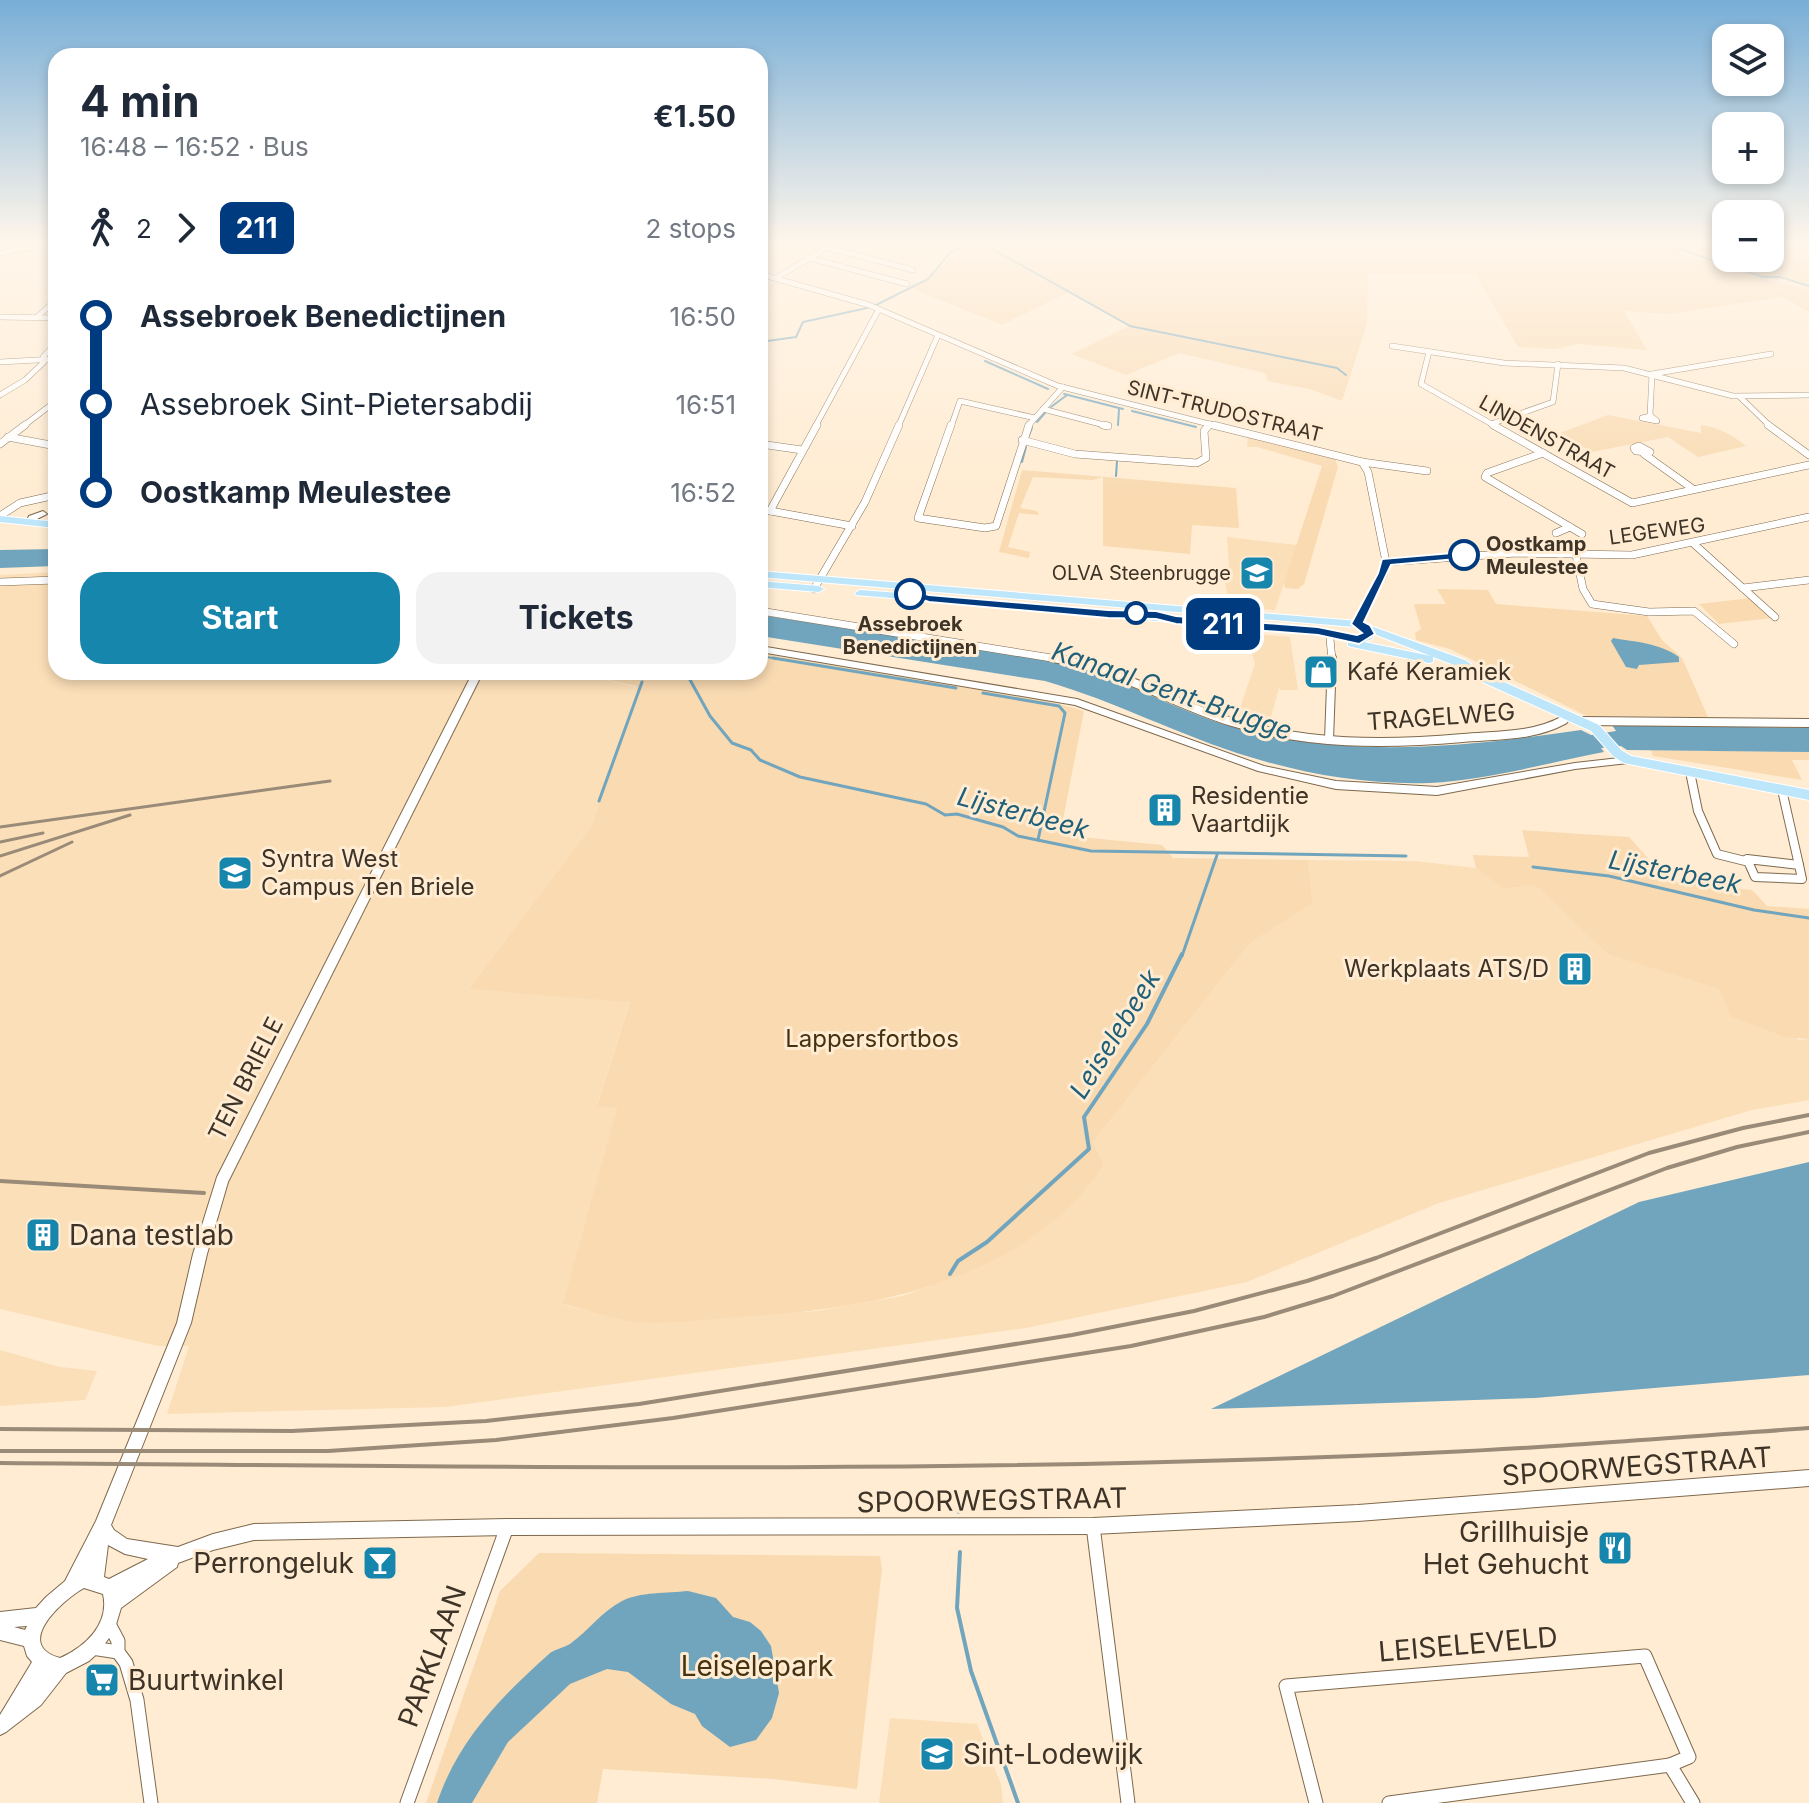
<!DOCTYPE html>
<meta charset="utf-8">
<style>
body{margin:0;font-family:Inter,sans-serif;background:#f2f2f3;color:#1f2937;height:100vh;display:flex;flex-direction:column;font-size:30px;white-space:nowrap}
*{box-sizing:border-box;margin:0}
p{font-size:26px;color:#747a83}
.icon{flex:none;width:44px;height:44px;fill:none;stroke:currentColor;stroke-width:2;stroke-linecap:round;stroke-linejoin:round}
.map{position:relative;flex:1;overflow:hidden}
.details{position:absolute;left:48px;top:48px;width:720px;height:632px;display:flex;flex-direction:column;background:#fff;border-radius:24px;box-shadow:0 4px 12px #0003}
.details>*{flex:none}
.badge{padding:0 16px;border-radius:12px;font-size:28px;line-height:52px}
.buttons{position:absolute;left:1712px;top:24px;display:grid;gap:16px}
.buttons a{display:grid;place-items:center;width:72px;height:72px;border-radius:16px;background:#fff;box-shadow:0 4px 12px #0003;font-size:40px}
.map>.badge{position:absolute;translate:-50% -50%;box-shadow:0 0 0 4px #fff}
.legs{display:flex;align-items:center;gap:12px;height:88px;padding:0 32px;font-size:26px}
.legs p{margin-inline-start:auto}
.headline{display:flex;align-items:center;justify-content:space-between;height:136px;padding:0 32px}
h1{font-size:44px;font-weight:700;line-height:60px}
.primary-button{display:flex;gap:16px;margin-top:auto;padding:16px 32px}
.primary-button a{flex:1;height:92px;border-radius:24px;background:#1786ad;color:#fff;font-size:32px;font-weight:700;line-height:92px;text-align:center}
.primary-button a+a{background:#f2f2f3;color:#1f2937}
ul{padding:0 32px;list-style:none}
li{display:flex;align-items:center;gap:28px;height:88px;font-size:30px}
li i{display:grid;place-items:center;width:12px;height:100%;margin:0 10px;background:currentColor}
li i::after{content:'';width:20px;height:20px;margin:-10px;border:6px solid;border-radius:50%;background:#fff}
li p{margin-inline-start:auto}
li:first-child i{background:linear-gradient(#0000 50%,currentColor 0)}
li:last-child i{background:linear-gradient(currentColor 50%,#0000 0)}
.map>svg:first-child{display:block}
</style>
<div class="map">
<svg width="1809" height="1803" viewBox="0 0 1809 1803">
<rect width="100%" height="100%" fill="#ffecd2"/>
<g fill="#fbdfb8">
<path d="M1227,537L1297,545L1275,610L1230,607L1225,582V566H1229Z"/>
<path d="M56,572V672H573L636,687L638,691L591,827L469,989L630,1001L597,1105L617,1108L564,1305L644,1323L817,1311L902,1296L957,1277L996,1259L1044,1227L1088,1186L1104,1165L1093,1142L1250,943L1311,903L1308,860L1415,861L1476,868L1505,889L1531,885L1541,889L1607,954L1720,989L1799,1040L1809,1039V1100L1752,1110L1439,1203L1247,1282L1026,1328L445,1407L167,1414L189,1346H158L0,1309V575Z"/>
<path d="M1245,633L1290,637L1298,690H1280L1279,688L1269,724L1237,717L1255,664Z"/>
<path d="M0,1350L60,1367L97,1371L85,1400L0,1406Z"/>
<path d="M890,1718L977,1724L1001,1784L1003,1803H879Z"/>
</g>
<g fill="#f9dab1">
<path d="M973,242H1652L1773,282L1809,289V312L1783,297L1667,314L1624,311L1647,350L1578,344L1555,349L1518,347L1476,275H1368L1367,324L1342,401L1310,389L1268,381L1265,373L1179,353L1126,375L1072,354L1129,326L1069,292L1002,325L913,289C936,276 949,255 973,242Z"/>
<path d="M1661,242H1726V258H1770V242H1809V285L1779,275L1763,276Z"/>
<path d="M1608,415L1701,433V425C1720,428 1732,435 1746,446L1698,457L1668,437L1592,452L1560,433Z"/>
<path d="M1248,436L1334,456L1338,467L1304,584L1298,589L1285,588L1284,583L1322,466L1257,447H1247Z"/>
<path d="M1022,470L1236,488L1239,528L1192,525L1190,554L1103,546V477L1093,480L1033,477L1020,508L1037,511L1039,515L1019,513L1008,547L1030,552L1029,558L999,552Z"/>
<path d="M1437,589L1488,590L1496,604L1647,616L1662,640L1682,658L1708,717L1587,716L1450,649L1416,640L1415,633L1421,629L1414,604H1446Z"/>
<path d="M1751,598L1772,618L1719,624L1699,604Z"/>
<path d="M760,653L1033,697L1084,711L1060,835L1162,845L1173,858L1308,860L1312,903L1250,943L1093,1142L1104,1165C1023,1284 871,1309 739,1317C708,1319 677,1323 647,1323C620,1322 590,1310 563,1304L617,1108L597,1106L630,1002L469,989L591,827L638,692L636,686L573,672H760Z"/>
<path d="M1651,750L1809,752V760H1792L1802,780L1653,756Z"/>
<path d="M1522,830L1629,837L1668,881L1752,890L1767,906L1809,909V1039L1785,1037L1731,1016L1719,989L1607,954L1541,889L1531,885L1504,889L1476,868L1473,855L1529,857Z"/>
<path d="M539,1553L880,1556L882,1569L857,1789L773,1779L603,1769L597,1803H426L500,1591Z"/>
</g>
<g fill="#71a5be">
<path d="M56,549V566L0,568V550Z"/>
<path d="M760,615C861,631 974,641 1072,666C1129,681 1180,713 1237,728C1352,759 1465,747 1581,730L1591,735L1616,731L1612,725L1809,728V752L1627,750L1621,746L1601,748L1604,752C1547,763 1488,780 1430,783C1370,785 1308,775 1250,757C1180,736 1115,701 1045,681L760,636Z"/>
<path d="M1613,638C1635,642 1660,643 1679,657V662L1639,665L1637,669L1626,667L1611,641Z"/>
<path d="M1809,1162V1375L1535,1398L1211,1409L1639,1202Z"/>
<path d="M688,1591L716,1598L733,1617L750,1622L761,1631L771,1646L779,1693L772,1718L756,1740L730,1747L702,1726L695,1714L671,1704L628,1672L607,1669L570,1684L508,1742L472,1803H437C458,1740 501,1697 549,1654C554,1649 564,1648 570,1644C589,1630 601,1612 622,1601C639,1592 668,1593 688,1591Z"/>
</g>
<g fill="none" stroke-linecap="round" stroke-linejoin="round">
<g stroke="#71a5be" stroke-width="2">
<path d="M980,242L1130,326L1337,368L1346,375"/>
<path d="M1658,242L1763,277H1780L1809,286"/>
<path d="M876,305L928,279L950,253L970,242"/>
<path d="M760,342L796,337L803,322L867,308"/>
<path d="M985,361L1048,389"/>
<path d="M1064,394L1123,409"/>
<path d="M1051,407L1067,395"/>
<path d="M1132,411L1196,427"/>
<path d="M1037,422L1045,413"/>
<path d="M1118,425L1119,409"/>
<path d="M1028,438L1032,428"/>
<path d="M1022,462L1026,447"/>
<path d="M1116,476L1117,461"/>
<path d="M760,656L785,660"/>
</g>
<g stroke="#71a5be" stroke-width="3">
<path d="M773,658L956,688"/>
<path d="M679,672L689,678L710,716L732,743L751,750L760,760L800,777L926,804L945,815L957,814L1003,827L1018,836L1091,851L1406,856"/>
<path d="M643,678L645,672"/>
<path d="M983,693L1059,706L1065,713L1038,840"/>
<path d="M599,801L642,682"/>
<path d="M1533,867L1609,876L1754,910L1809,918"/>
<path d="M1182,956L1217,855"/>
</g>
<g stroke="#71a5be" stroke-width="4">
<path d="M950,1274L958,1261L987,1242L1089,1149L1084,1117L1147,1024L1182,954"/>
<path d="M958,1496L959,1512"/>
<path d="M960,1552L957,1608L971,1671L1018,1803"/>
</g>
<defs>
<g id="minor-far3">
<path d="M920,242L937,246"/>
<path d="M825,247L913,270"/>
<path d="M0,253L56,243"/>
<path d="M809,258L907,284"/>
<path d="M760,274L869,305L1058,386L1221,427"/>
<path d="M776,278L821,251L828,242"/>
<path d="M0,317L56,318"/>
<path d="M36,318L56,300"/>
<path d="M1392,346L1504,363L1624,368L1733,396L1809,395"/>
<path d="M1429,352L1421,384L1497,427"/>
<path d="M0,362L56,359"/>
<path d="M1652,374L1771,354"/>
<path d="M760,378L765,382L760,385"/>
<path d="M0,395L25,380L44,362L43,357L56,343"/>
<path d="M1740,397L1771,427"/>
<path d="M1043,409L1108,426"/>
<path d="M1650,415L1652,374"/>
<path d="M1651,416L1657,421L1642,418Z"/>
<path d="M1491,424L1553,402L1558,364"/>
<path d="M22,427L56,401"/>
<path d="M815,427L879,309"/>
<path d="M898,427L938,335"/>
<path d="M951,427L960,401L1035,418"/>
<path d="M1027,427L1063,387"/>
<path d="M1208,427L1210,424"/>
</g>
<g id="minor-far2">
<path d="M951,425L918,518L985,528L996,526L1029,425"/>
<path d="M1103,425L1108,426"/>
<path d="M1213,425L1362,462L1427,471"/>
<path d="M1493,425L1632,503L1809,465"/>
<path d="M1768,425L1809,455"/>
<path d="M8,437L56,446"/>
<path d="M1022,440L1075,454L1197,463L1206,458L1204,431L1209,425"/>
<path d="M0,444L25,425"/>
<path d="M760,444L802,450"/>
<path d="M1639,446L1650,452L1636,451L1634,448Z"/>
<path d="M1543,453L1487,473L1485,477L1582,534"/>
<path d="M1644,454L1693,489"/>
<path d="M760,509L852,526"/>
<path d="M770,511L817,425"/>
<path d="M0,516L20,503L56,495"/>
<path d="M1556,533L1570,527"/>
<path d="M1694,544L1775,617"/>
<path d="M1576,555L1583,589L1592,604L1649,612L1694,611L1734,644"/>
<path d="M1386,562L1516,553L1632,555L1809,517"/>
<path d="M0,582L56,580"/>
<path d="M1743,588L1809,580"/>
<path d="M814,589L865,502L899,425"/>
<path d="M760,611L1064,660"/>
<path d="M1357,624L1384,573L1386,562L1368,472L1362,462"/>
<path d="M1330,639L1332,660"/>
</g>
<g id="minor-far1">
<path d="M1054,658C1116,668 1173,704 1232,722C1307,745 1385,745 1463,738C1497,735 1533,737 1564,720"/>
<path d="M1581,721L1809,723"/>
<path d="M1329,740L1332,658"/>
<path d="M1690,772L1698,811L1717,854L1749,862"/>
<path d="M1782,790L1799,865"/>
<path d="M1747,859L1799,865L1802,879L1755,877Z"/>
</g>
<g id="minor">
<path d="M1093,1526L1128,1803"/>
<path d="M109,1624L118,1641V1652L126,1663L137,1700L151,1803"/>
<path d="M92,1648L118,1652"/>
<path d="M407,1803L507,1527"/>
<path d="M1316,1803L1286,1686L1645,1656L1689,1757L1670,1765"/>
<path d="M1389,1803L1670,1765L1693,1803"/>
</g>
<g id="tertiary">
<path d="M760,646L1077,699L1264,766L1336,781L1437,787L1575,763L1628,757L1633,760L1628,763L1575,769L1437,795L1336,789L1258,771L1075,705L760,652Z"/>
<path d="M473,672H483L228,1182L207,1254L191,1323L111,1525L114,1530L127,1539L178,1547L213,1534L254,1524L507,1519L1093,1518L1358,1505L1809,1470V1486L1358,1521L1093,1534L507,1535L254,1540L213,1550L178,1563L177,1567L121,1608L114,1631L99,1652L89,1661L66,1673L41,1705L6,1732L0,1735V1715L32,1662L27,1656L24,1646L0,1640V1612L36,1608L46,1597L65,1581L96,1521L177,1323L193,1254L217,1177ZM108,1545L125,1554L148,1559L109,1579L104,1577ZM84,1588L103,1594C110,1624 85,1647 60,1658C13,1645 61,1601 84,1588ZM27,1626L25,1630L14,1627Z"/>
</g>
<path id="secondary" d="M43,511L47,514L37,519V524H31L28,518L29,516Z"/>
<g id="primary">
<path d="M0,516L56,522V528L0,522Z"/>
<path d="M760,571L1357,621L1465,660L1484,673L1599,725L1621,750L1631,756L1809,790V800L1624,763L1613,756L1591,731L1467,675L1457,666L1433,657V662L1429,663L1352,647L1348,646V641L1318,634L1108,617L1102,614L1108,611L1318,628L1358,636L1362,635V630L1355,627L760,577ZM1374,634L1431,656L1364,642L1372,639Z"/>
<path d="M760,581L819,586L824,589L819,592L760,587Z"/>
<path d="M860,590L939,596L944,599L939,602L856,595L855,593Z"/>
</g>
</defs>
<use href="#minor-far3" stroke="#7e694d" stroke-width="6"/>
<use href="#minor-far2" stroke="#7e694d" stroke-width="8"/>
<use href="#minor-far1" stroke="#7e694d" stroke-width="10"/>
<use href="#minor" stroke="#7e694d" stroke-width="15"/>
<use href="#tertiary" stroke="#7e694d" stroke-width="2"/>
<use href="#secondary" stroke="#7e694d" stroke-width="2"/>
<use href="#primary" stroke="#fff" stroke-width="2"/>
<use href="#minor-far3" stroke="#fff" stroke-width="5"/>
<use href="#minor-far2" stroke="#fff" stroke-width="7"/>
<use href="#minor-far1" stroke="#fff" stroke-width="8"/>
<use href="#minor" stroke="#fff" stroke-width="13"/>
<use href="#tertiary" fill="#fff" fill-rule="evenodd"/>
<use href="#secondary" fill="#fff" fill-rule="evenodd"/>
<use href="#primary" fill="#bde6fa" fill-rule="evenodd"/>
<g stroke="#998b78" stroke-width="3">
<path d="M0,827L330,781"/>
<path d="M0,842L43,833"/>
<path d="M0,856L130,815"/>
<path d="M0,876L72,842"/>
</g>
<g stroke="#998b78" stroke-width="4">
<path d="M0,1181L204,1193"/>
<path d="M0,1429L292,1431L486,1421L639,1404L1072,1335L1194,1311L1307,1281L1376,1258L1649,1153L1743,1128L1809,1115"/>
<path d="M0,1451H328L496,1440L673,1418L1131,1346L1264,1317L1333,1296L1667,1168L1737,1147L1809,1132"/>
<path d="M0,1463C452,1466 904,1474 1355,1456C1507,1451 1658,1439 1809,1428"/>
</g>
</g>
<linearGradient id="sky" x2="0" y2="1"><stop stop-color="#78aed7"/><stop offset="0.49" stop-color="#fff6eb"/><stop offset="1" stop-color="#fff6eb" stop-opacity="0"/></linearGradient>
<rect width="1809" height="494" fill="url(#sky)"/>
<path fill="#003b80" stroke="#fff" stroke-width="2" d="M1464,552L1470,555L1468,558L1391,565L1364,622L1370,625L1375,634L1359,644L1318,635L1176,624L1156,619L1108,618L929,602L904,594L910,590L929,595L1108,610L1156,611L1176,616L1318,627L1357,635L1362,633L1351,624L1378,573L1382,559Z"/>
<defs>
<symbol id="school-square" viewBox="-11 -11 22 22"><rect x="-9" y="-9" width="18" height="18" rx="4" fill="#1786ad" stroke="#ffecd2"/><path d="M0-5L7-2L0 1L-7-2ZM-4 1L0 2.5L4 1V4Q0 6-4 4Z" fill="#fff"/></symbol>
<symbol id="shop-square" viewBox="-11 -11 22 22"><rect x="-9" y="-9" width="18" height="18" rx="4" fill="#1786ad" stroke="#ffecd2"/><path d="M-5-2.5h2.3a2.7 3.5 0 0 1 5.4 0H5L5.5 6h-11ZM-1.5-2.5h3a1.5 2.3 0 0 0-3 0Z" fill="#fff"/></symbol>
<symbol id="building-square" viewBox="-11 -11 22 22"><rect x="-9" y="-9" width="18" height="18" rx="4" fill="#1786ad" stroke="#ffecd2"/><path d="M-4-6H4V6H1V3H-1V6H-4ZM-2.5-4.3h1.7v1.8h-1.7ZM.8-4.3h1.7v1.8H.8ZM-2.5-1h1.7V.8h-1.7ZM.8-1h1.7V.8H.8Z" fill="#fff"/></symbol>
<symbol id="restaurant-square" viewBox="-11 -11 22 22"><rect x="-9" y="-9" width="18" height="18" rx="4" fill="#1786ad" stroke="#ffecd2"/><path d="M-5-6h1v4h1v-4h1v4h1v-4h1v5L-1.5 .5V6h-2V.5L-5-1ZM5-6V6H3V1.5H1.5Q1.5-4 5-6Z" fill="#fff"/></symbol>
<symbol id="bar-square" viewBox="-11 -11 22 22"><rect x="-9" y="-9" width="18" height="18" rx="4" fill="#1786ad" stroke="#ffecd2"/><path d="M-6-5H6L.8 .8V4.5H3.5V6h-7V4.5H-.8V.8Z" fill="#fff"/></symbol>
<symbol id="supermarket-square" viewBox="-11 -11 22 22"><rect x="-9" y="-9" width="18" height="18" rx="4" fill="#1786ad" stroke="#ffecd2"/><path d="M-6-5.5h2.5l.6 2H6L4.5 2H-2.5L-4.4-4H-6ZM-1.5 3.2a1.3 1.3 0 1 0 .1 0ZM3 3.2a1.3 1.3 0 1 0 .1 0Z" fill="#fff"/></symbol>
</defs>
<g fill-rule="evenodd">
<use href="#school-square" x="1237" y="553" width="40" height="40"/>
<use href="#shop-square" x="1301" y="652" width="40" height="40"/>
<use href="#building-square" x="1145" y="790" width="40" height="40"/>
<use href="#school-square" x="215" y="853" width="40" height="40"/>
<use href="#building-square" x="1555" y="949" width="40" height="40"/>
<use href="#building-square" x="23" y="1215" width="40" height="40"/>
<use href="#restaurant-square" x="1595" y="1528" width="40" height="40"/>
<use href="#bar-square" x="360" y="1543" width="40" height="40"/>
<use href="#supermarket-square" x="82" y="1660" width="40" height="40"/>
<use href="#school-square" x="917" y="1734" width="40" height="40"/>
</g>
<g fill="#fff" stroke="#003b80" stroke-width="4">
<circle cx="1464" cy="555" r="14"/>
<circle cx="910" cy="594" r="14"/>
<circle cx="1136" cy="613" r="10"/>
</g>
<g text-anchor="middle" stroke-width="6" stroke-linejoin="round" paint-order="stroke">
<g font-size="20" fill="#3d3327" stroke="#ffecd2">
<text transform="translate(1225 411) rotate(14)" y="7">SINT-TRUDOSTRAAT</text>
<text transform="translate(1547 437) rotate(29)" y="7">LINDENSTRAAT</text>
<text transform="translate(1657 531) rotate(-8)" y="7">LEGEWEG</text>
</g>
<g font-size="20" font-weight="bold" fill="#3d3327" stroke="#ffecd2" text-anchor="start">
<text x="1486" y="551">Oostkamp<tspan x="1486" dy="23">Meulestee</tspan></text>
<text x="910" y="631" text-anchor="middle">Assebroek<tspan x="910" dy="23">Benedictijnen</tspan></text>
</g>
<g font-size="20" fill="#3d3327" stroke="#ffecd2" text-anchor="end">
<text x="1231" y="580">OLVA Steenbrugge</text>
</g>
<g font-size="24" fill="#3d3327" stroke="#ffecd2" text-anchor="start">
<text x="1347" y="680">Kafé Keramiek</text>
<text x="1191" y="804">Residentie<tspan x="1191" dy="28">Vaartdijk</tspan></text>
<text x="261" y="867">Syntra West<tspan x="261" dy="28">Campus Ten Briele</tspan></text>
<text x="1549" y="977" text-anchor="end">Werkplaats ATS/D</text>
</g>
<g font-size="24" fill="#3d3327" stroke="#ffecd2">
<text transform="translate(1441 717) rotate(-4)" y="8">TRAGELWEG</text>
<text transform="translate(246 1079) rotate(-63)" y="8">TEN BRIELE</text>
</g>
<g font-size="24" fill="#47320f" stroke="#ffecd2">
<text x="872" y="1047">Lappersfortbos</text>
</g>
<g font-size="26" font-style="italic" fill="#1e607a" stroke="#ffecd2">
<text transform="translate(1172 691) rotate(19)" y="9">Kanaal Gent-Brugge</text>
<text transform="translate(1023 813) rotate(15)" y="9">Lijsterbeek</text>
<text transform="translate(1675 872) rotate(11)" y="9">Lijsterbeek</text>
<text transform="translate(1115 1034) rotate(-58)" y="9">Leiselebeek</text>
</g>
<g font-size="28" fill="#3d3327" stroke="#ffecd2" text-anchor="start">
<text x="69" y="1245">Dana testlab</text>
<text x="1589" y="1542" text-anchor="end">Grillhuisje<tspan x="1589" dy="32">Het Gehucht</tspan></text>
<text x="354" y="1573" text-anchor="end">Perrongeluk</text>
<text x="128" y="1690">Buurtwinkel</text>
<text x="963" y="1764">Sint-Lodewijk</text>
</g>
<g font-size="28" fill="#3d3327" stroke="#ffecd2">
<text transform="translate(1637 1466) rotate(-4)" y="10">SPOORWEGSTRAAT</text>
<text transform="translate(992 1500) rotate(-1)" y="10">SPOORWEGSTRAAT</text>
<text transform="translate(1468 1644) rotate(-5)" y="10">LEISELEVELD</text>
<text transform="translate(432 1656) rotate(-70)" y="10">PARKLAAN</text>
</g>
<g font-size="28" fill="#47320f" stroke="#ffecd2">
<text x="757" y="1676">Leiselepark</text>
</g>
</g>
</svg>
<div class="buttons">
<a><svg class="icon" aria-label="layers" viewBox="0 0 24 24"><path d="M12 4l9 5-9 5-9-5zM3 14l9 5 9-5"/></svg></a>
<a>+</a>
<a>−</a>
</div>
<b class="badge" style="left:1223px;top:624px;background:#003b80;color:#fff">211</b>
<section class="details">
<div class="headline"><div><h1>4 min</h1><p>16:48 – 16:52 · Bus</p></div><b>€1.50</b></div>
<div class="legs"><svg class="icon" aria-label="walk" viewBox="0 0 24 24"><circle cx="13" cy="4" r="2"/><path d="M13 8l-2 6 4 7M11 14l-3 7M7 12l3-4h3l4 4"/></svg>2<svg class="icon" aria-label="forward" viewBox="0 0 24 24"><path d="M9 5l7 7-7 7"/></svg><b class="badge" style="background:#003b80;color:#fff">211</b><p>2 stops</p></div>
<ul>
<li><i style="color:#003b80"></i><b>Assebroek Benedictijnen</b><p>16:50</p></li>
<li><i style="color:#003b80"></i><span>Assebroek Sint-Pietersabdij</span><p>16:51</p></li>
<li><i style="color:#003b80"></i><b>Oostkamp Meulestee</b><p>16:52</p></li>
</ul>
<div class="primary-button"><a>Start</a><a>Tickets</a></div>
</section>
</div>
